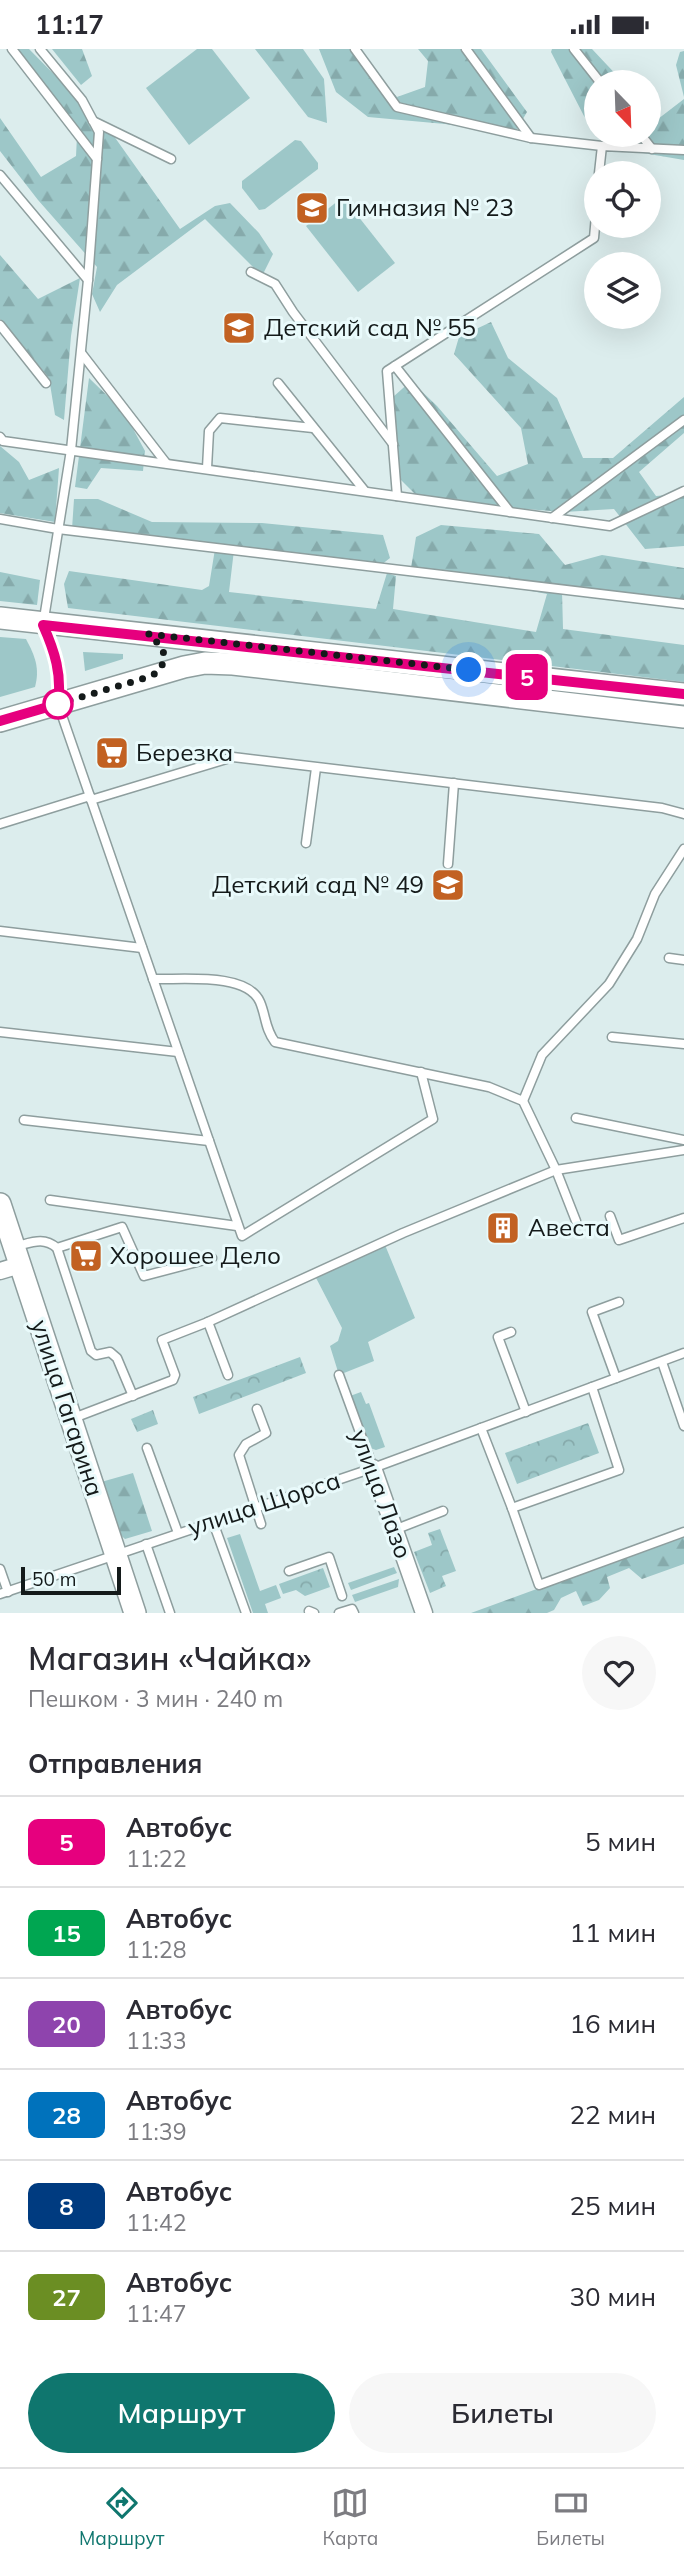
<!DOCTYPE html>
<html lang="ru">
<meta charset="utf-8">
<style>
body{margin:0;font-family:Mulish,sans-serif;background:#f7f7f7;color:#2b2b33;height:100vh;display:flex;flex-direction:column;font-size:26px;white-space:nowrap}
*{box-sizing:border-box;margin:0}
p{font-size:23px;color:#7c7c81}
.icon{flex:none;width:38px;height:38px;fill:none;stroke:currentColor;stroke-width:2;stroke-linecap:round;stroke-linejoin:round}
.map{position:relative;height:1564px;overflow:hidden}
.side{display:flex;flex-direction:column;background:#fff;flex:1}
.side>*{flex:none}
.badge{padding:0 14px;border-radius:10px;font-size:24px;line-height:46px}
.needle{width:46px;rotate:157deg}
.buttons{position:absolute;left:584px;top:21px;display:grid;gap:14px}
.buttons a{display:grid;place-items:center;width:77px;height:77px;border-radius:50%;background:#fff;box-shadow:0 7px 28px #0002;font-size:35px}
.scale{position:absolute;left:21px;bottom:18px;width:100px;box-sizing:border-box;padding-left:7px;border:4px solid #141a1a;border-top:0;font-size:19px;line-height:24px;white-space:nowrap;color:#141a1a;-webkit-text-stroke:5px #e9fafb;paint-order:stroke}
.you{position:absolute;width:35px;height:35px;margin:-18px;border:5px solid #fff;border-radius:50%;background:#1a73e8;box-shadow:0 0 0 10px #1a73e833}
.map>.badge{position:absolute;translate:-50% -50%;box-shadow:0 0 0 4px #fff}
h2{padding:0 28px;font-size:26px;line-height:63px}
.round{display:grid;place-items:center;flex:none;width:74px;height:74px;border-radius:37px;background:#f7f7f7}
.summary{display:flex;align-items:center;justify-content:space-between;height:119px;padding:0 28px}
h1{font-size:33px;font-weight:600;line-height:52px}
.cta{display:flex;gap:14px;margin-top:auto;padding:14px 28px}
.cta a{flex:1;height:80px;border-radius:42px;background:#0f766e;color:#fff;font-size:28px;font-weight:600;line-height:80px;text-align:center}
.cta a+a{background:#f7f7f7;color:#2b2b33}
ul{padding:0;list-style:none}
li{display:flex;align-items:center;gap:21px;height:91px;padding:0 28px;border-top:2px solid #e1e1e2}
li div{flex:1}
li b{display:block;font-size:26px}
li em{font-style:normal}
li .badge{min-width:77px;font-weight:700;text-align:center}
.status{display:flex;justify-content:space-between;align-items:center;height:49px;padding:0 35px;background:#fff;direction:ltr}
.status svg{height:19px;fill:currentColor}
.tabs{display:flex;justify-content:space-around;align-items:center;height:98px;border-top:2px solid #e1e1e2;background:#fff;font-size:19px;color:#7c7c81}
.tabs a{display:grid;justify-items:center;gap:4px}
.tabs .selected{color:#0f766e}
.map>svg:first-child{display:block}
</style>
<div class="status"><b>11:17</b><svg viewBox="0 0 49 12"><path d="M0 12V9h3v3zM5 12V6h3v6zM10 12V3h3v9zM15 12V0h3v12zM26 1h20v11H26zM47 4h2v5h-2z"/></svg></div>
<div class="map">
<svg width="684" height="1564" viewBox="0 0 684 1564">
<defs>
<pattern id="forest-firs" width="22" height="20" patternUnits="userSpaceOnUse" patternTransform="scale(1.75)"><rect width="22" height="20" fill="#9dc7c8"/><path d="M5 1l3.5 6h-7zM16 11l3.5 6h-7z" fill="#86aaab"/></pattern>
<pattern id="park-crowns" width="20" height="18" patternUnits="userSpaceOnUse" patternTransform="scale(1.75)"><rect width="20" height="18" fill="#9dc7c8"/><path d="M2 6a3 3 0 1 1 6 0M12 15a3 3 0 1 1 6 0" fill="none" stroke="#86aaab"/></pattern>
</defs>
<rect width="100%" height="100%" fill="#dceded"/>
<g fill="#9dc7c8">
<path d="M197,0H212L250,49L189,96L146,39Z"/>
<path d="M295,91L301,92L318,114V120L265,160L259,161L242,139V132Z"/>
<path d="M343,148L395,214L358,243L306,177Z"/>
<path d="M0,588L26,590C35,607 40,619 35,638L0,648Z"/>
<path d="M83,603L123,605V610L85,622Z"/>
<path d="M385,1196L415,1269L368,1293L374,1312L339,1326L330,1297L338,1292L342,1279L314,1225Z"/>
<path d="M361,1343L366,1355L369,1354L385,1398L376,1401L370,1399L350,1347Z"/>
<path d="M240,1485L260,1542L276,1536L281,1549L265,1555L268,1564H253L227,1489Z"/>
<path d="M394,1518L397,1524L351,1541L348,1534Z"/>
<path d="M399,1530L398,1538L355,1553L352,1546Z"/>
</g>
<g fill="url(#forest-firs)">
<path d="M13,0H29L111,83L180,180L215,157L230,154L259,184L273,205L262,227L205,170L117,236L100,263L92,245L97,218L38,151L0,102V69L41,128L76,107L77,87Z"/>
<path d="M52,0H82L92,27L81,36Z"/>
<path d="M255,0H303L324,30L327,74L308,68Z"/>
<path d="M319,0H351L397,48L425,38L428,12L418,0H481L527,63L514,85L445,75L368,68L336,43Z"/>
<path d="M552,0H592L623,33H597V79L584,67L551,3Z"/>
<path d="M684,2V48L676,16L680,3Z"/>
<path d="M684,50V111L602,97H615L604,86H649V61L658,70Z"/>
<path d="M0,206L38,250L80,229L71,287L64,371L55,366L49,329L0,270Z"/>
<path d="M491,273L508,309L557,349L583,409H613L684,348V384L639,423L656,447L678,445L684,440V497L645,500L614,460L564,463L487,457L416,446L392,422L393,348L411,332L437,357L497,427L528,415L521,379L454,305L459,288Z"/>
<path d="M89,329L124,363L145,402L143,422L101,419L87,440L75,438Z"/>
<path d="M0,397L19,413L29,431L59,419L55,473L0,464Z"/>
<path d="M74,450H98L152,473L262,474L383,486L390,509L381,516L234,501L229,543L376,560L387,524L396,527L393,560L536,583L547,545L411,519L416,488L441,476L539,485L565,516L602,506L684,519V555L562,542L563,580L684,596V633L68,559L64,535L69,522L202,541L209,537L215,500L72,480Z"/>
<path d="M0,523L40,531L37,556L0,552Z"/>
<path d="M133,1424L152,1482L125,1490L116,1482L101,1433Z"/>
<path d="M684,1486V1515L642,1530L629,1519L607,1528L610,1539L599,1551L583,1557L576,1542L561,1549L554,1561L547,1564H471Z"/>
</g>
<g fill="url(#park-crowns)">
<path d="M300,1308L306,1324L199,1365L193,1348Z"/>
<path d="M153,1361L158,1375L137,1383L131,1370Z"/>
<path d="M588,1374L599,1404L517,1435L505,1404Z"/>
<path d="M440,1480L456,1522L442,1527L446,1537L430,1544L414,1503L432,1496L428,1484Z"/>
<path d="M323,1519L330,1538L305,1547L296,1541L283,1545L279,1535Z"/>
</g>
<g fill="none" stroke-linecap="round" stroke-linejoin="round">
<defs>
<g id="lane">
<path d="M12,0L97,110"/>
<path d="M40,0L82,51L99,83L88,231L71,401L43,576L59,617L60,635L58,655L242,1187L433,1070L421,1023"/>
<path d="M355,0L397,58L531,89L602,97"/>
<path d="M466,0L531,89"/>
<path d="M574,0L600,33"/>
<path d="M93,72L171,110"/>
<path d="M641,86L652,100"/>
<path d="M599,124L602,97L684,101"/>
<path d="M0,126L88,231"/>
<path d="M251,223L275,235L293,263L393,395"/>
<path d="M0,276L46,334"/>
<path d="M82,305L166,414"/>
<path d="M395,317L510,463"/>
<path d="M278,334L364,441"/>
<path d="M0,388L3,392L610,477L684,442"/>
<path d="M207,419L209,382L220,369L313,379"/>
<path d="M397,447L387,322L594,189L597,155"/>
<path d="M552,469L684,371"/>
<path d="M0,470L58,480L684,555"/>
<path d="M91,751L233,708L662,759L684,765"/>
<path d="M0,775L90,747"/>
<path d="M306,794L316,719"/>
<path d="M448,815L454,734"/>
<path d="M0,882L142,899"/>
<path d="M669,909L684,911"/>
<path d="M153,930C182,931 247,923 260,953C266,967 265,980 275,993L489,1038L523,1052L556,1121L576,1172"/>
<path d="M0,983L178,1003"/>
<path d="M612,988L684,995"/>
<path d="M523,1052L542,1006L609,935L637,890L655,845L684,800"/>
<path d="M576,1069L684,1091"/>
<path d="M24,1071L209,1092"/>
<path d="M50,1151L237,1177"/>
<path d="M610,1167L619,1191L684,1169"/>
<path d="M17,1197C33,1193 44,1188 57,1199L91,1302L96,1306L110,1303L117,1309L133,1347"/>
<path d="M57,1199L122,1178L144,1227L212,1209"/>
<path d="M208,1273L228,1326"/>
<path d="M511,1283L498,1288L526,1363"/>
<path d="M662,1313L684,1377"/>
<path d="M339,1326L373,1419"/>
<path d="M616,1329L592,1263L619,1253"/>
<path d="M257,1360L266,1384L246,1395L239,1406L261,1475"/>
<path d="M71,1370L173,1331L175,1326L162,1291L208,1273L403,1184L556,1121L684,1101"/>
<path d="M481,1379L512,1459L619,1421L592,1338"/>
<path d="M147,1399L178,1484"/>
<path d="M512,1459L539,1536L684,1483"/>
<path d="M213,1473L246,1564"/>
<path d="M394,1481L443,1462"/>
<path d="M146,1495L170,1564"/>
<path d="M0,1520L8,1543"/>
<path d="M289,1522L329,1508L342,1547"/>
<path d="M0,1545L373,1419L684,1304"/>
<path d="M309,1562L314,1564"/>
<path d="M339,1564L352,1560L354,1564"/>
</g>
<g id="street">
<path d="M0,1222L20,1216"/>
<path d="M373,1419L424,1564"/>
</g>
<g id="secondary">
<path d="M0,569L684,645"/>
<path d="M0,672L184,618L205,614L233,615L684,668"/>
<path d="M0,1155L135,1564"/>
</g>
</defs>
<use href="#lane" stroke="#8e9e9e" stroke-width="11"/>
<use href="#street" stroke="#8e9e9e" stroke-width="19"/>
<use href="#secondary" stroke="#8e9e9e" stroke-width="24"/>
<use href="#lane" stroke="#fff" stroke-width="8"/>
<use href="#street" stroke="#fff" stroke-width="16"/>
<use href="#secondary" stroke="#fff" stroke-width="21"/>
</g>
<g fill="none" stroke-linecap="round" stroke-linejoin="round">
<defs>
<path id="line" d="M0,672L58,655C62,625 55,603 43,576L684,645"/>
</defs>
<use href="#line" stroke="#fff" stroke-width="16"/>
<use href="#line" stroke="#e6007e" stroke-width="10"/>
<path stroke="#141a1a" stroke-width="7" stroke-dasharray="0 12.6" d="M58,655L152,627C172,611 165,599 148,585L469,621"/>
</g>
<defs>
<symbol id="school-square" viewBox="-11 -11 22 22"><rect x="-9" y="-9" width="18" height="18" rx="4" fill="#c26122" stroke="#e9fafb"/><path d="M0-5L7-2L0 1L-7-2ZM-4 1L0 2.5L4 1V4Q0 6-4 4Z" fill="#fff"/></symbol>
<symbol id="supermarket-square" viewBox="-11 -11 22 22"><rect x="-9" y="-9" width="18" height="18" rx="4" fill="#c26122" stroke="#e9fafb"/><path d="M-6-5.5h2.5l.6 2H6L4.5 2H-2.5L-4.4-4H-6ZM-1.5 3.2a1.3 1.3 0 1 0 .1 0ZM3 3.2a1.3 1.3 0 1 0 .1 0Z" fill="#fff"/></symbol>
<symbol id="building-square" viewBox="-11 -11 22 22"><rect x="-9" y="-9" width="18" height="18" rx="4" fill="#c26122" stroke="#e9fafb"/><path d="M-4-6H4V6H1V3H-1V6H-4ZM-2.5-4.3h1.7v1.8h-1.7ZM.8-4.3h1.7v1.8H.8ZM-2.5-1h1.7V.8h-1.7ZM.8-1h1.7V.8H.8Z" fill="#fff"/></symbol>
</defs>
<g fill-rule="evenodd">
<use href="#school-square" x="293" y="140" width="38" height="38"/>
<use href="#school-square" x="220" y="260" width="38" height="38"/>
<use href="#supermarket-square" x="93" y="685" width="38" height="38"/>
<use href="#school-square" x="429" y="817" width="38" height="38"/>
<use href="#building-square" x="484" y="1160" width="38" height="38"/>
<use href="#supermarket-square" x="67" y="1188" width="38" height="38"/>
</g>
<circle fill="#fff" stroke="#e6007e" stroke-width="3.5" cx="58" cy="655" r="14"/>
<g text-anchor="middle" stroke-width="6" stroke-linejoin="round" paint-order="stroke">
<g font-size="24" fill="#141a1a" stroke="#e9fafb" text-anchor="start">
<text x="336" y="167">Гимназия № 23</text>
<text x="264" y="287">Детский сад № 55</text>
<text x="136" y="712">Березка</text>
<text x="424" y="844" text-anchor="end">Детский сад № 49</text>
<text x="528" y="1187">Авеста</text>
<text x="110" y="1215">Хорошее Дело</text>
</g>
<g font-size="24" fill="#141a1a" stroke="#e9fafb">
<text transform="translate(67 1359) rotate(72)" y="8">улица Гагарина</text>
<text transform="translate(381 1445) rotate(70)" y="8">улица Лазо</text>
<text transform="translate(264 1455) rotate(-18)" y="8">улица Щорса</text>
</g>
</g>
</svg>
<div class="buttons">
<a><svg class="needle" viewBox="-14 -14 28 28"><path d="M0-13l5 13h-10z" fill="#e53935"/><path d="M0 13l5-13h-10z" fill="#7c7c81"/></svg></a>
<a><svg class="icon" aria-label="locate" viewBox="0 0 24 24"><circle cx="12" cy="12" r="6"/><path d="M12 2v4M12 18v4M2 12h4M18 12h4"/></svg></a>
<a><svg class="icon" aria-label="layers" viewBox="0 0 24 24"><path d="M12 4l9 5-9 5-9-5zM3 14l9 5 9-5"/></svg></a>
</div>
<div class="scale">50 m</div>
<div class="you" style="left:469px;top:621px"></div>
<b class="badge" style="left:527px;top:628px;background:#e6007e;color:#fff">5</b>
</div>
<section class="side">
<div class="summary"><div><h1>Магазин «Чайка»</h1><p>Пешком · 3 мин · 240 m</p></div><a class="round"><svg class="icon" aria-label="heart" viewBox="0 0 24 24"><path d="M12 20l-8-8c-3-5 5-10 8-4 3-6 11-1 8 4z"/></svg></a></div>
<h2>Отправления</h2>
<ul>
<li><span class="badge" style="background:#e6007e;color:#fff">5</span><div><b>Автобус</b><p>11:22</p></div><em>5 мин</em></li>
<li><span class="badge" style="background:#00a651;color:#fff">15</span><div><b>Автобус</b><p>11:28</p></div><em>11 мин</em></li>
<li><span class="badge" style="background:#8e44ad;color:#fff">20</span><div><b>Автобус</b><p>11:33</p></div><em>16 мин</em></li>
<li><span class="badge" style="background:#0072bc;color:#fff">28</span><div><b>Автобус</b><p>11:39</p></div><em>22 мин</em></li>
<li><span class="badge" style="background:#003b80;color:#fff">8</span><div><b>Автобус</b><p>11:42</p></div><em>25 мин</em></li>
<li><span class="badge" style="background:#6b8e23;color:#fff">27</span><div><b>Автобус</b><p>11:47</p></div><em>30 мин</em></li>
</ul>
<div class="cta"><a>Маршрут</a><a>Билеты</a></div>
</section>
<nav class="tabs">
<a class="selected"><svg class="icon" aria-label="directions" viewBox="0 0 24 24"><path d="M12 3l9 9-9 9-9-9zM9 14v-3h6M13 9l2 2-2 2"/></svg>Маршрут</a>
<a><svg class="icon" aria-label="map" viewBox="0 0 24 24"><path d="M3 6l6-2 6 2 6-2v14l-6 2-6-2-6 2zM9 4v14M15 6v14"/></svg>Карта</a>
<a><svg class="icon" aria-label="tickets" viewBox="0 0 24 24"><path d="M3 7h18v10H3zM15 7v10"/></svg>Билеты</a>
</nav>
